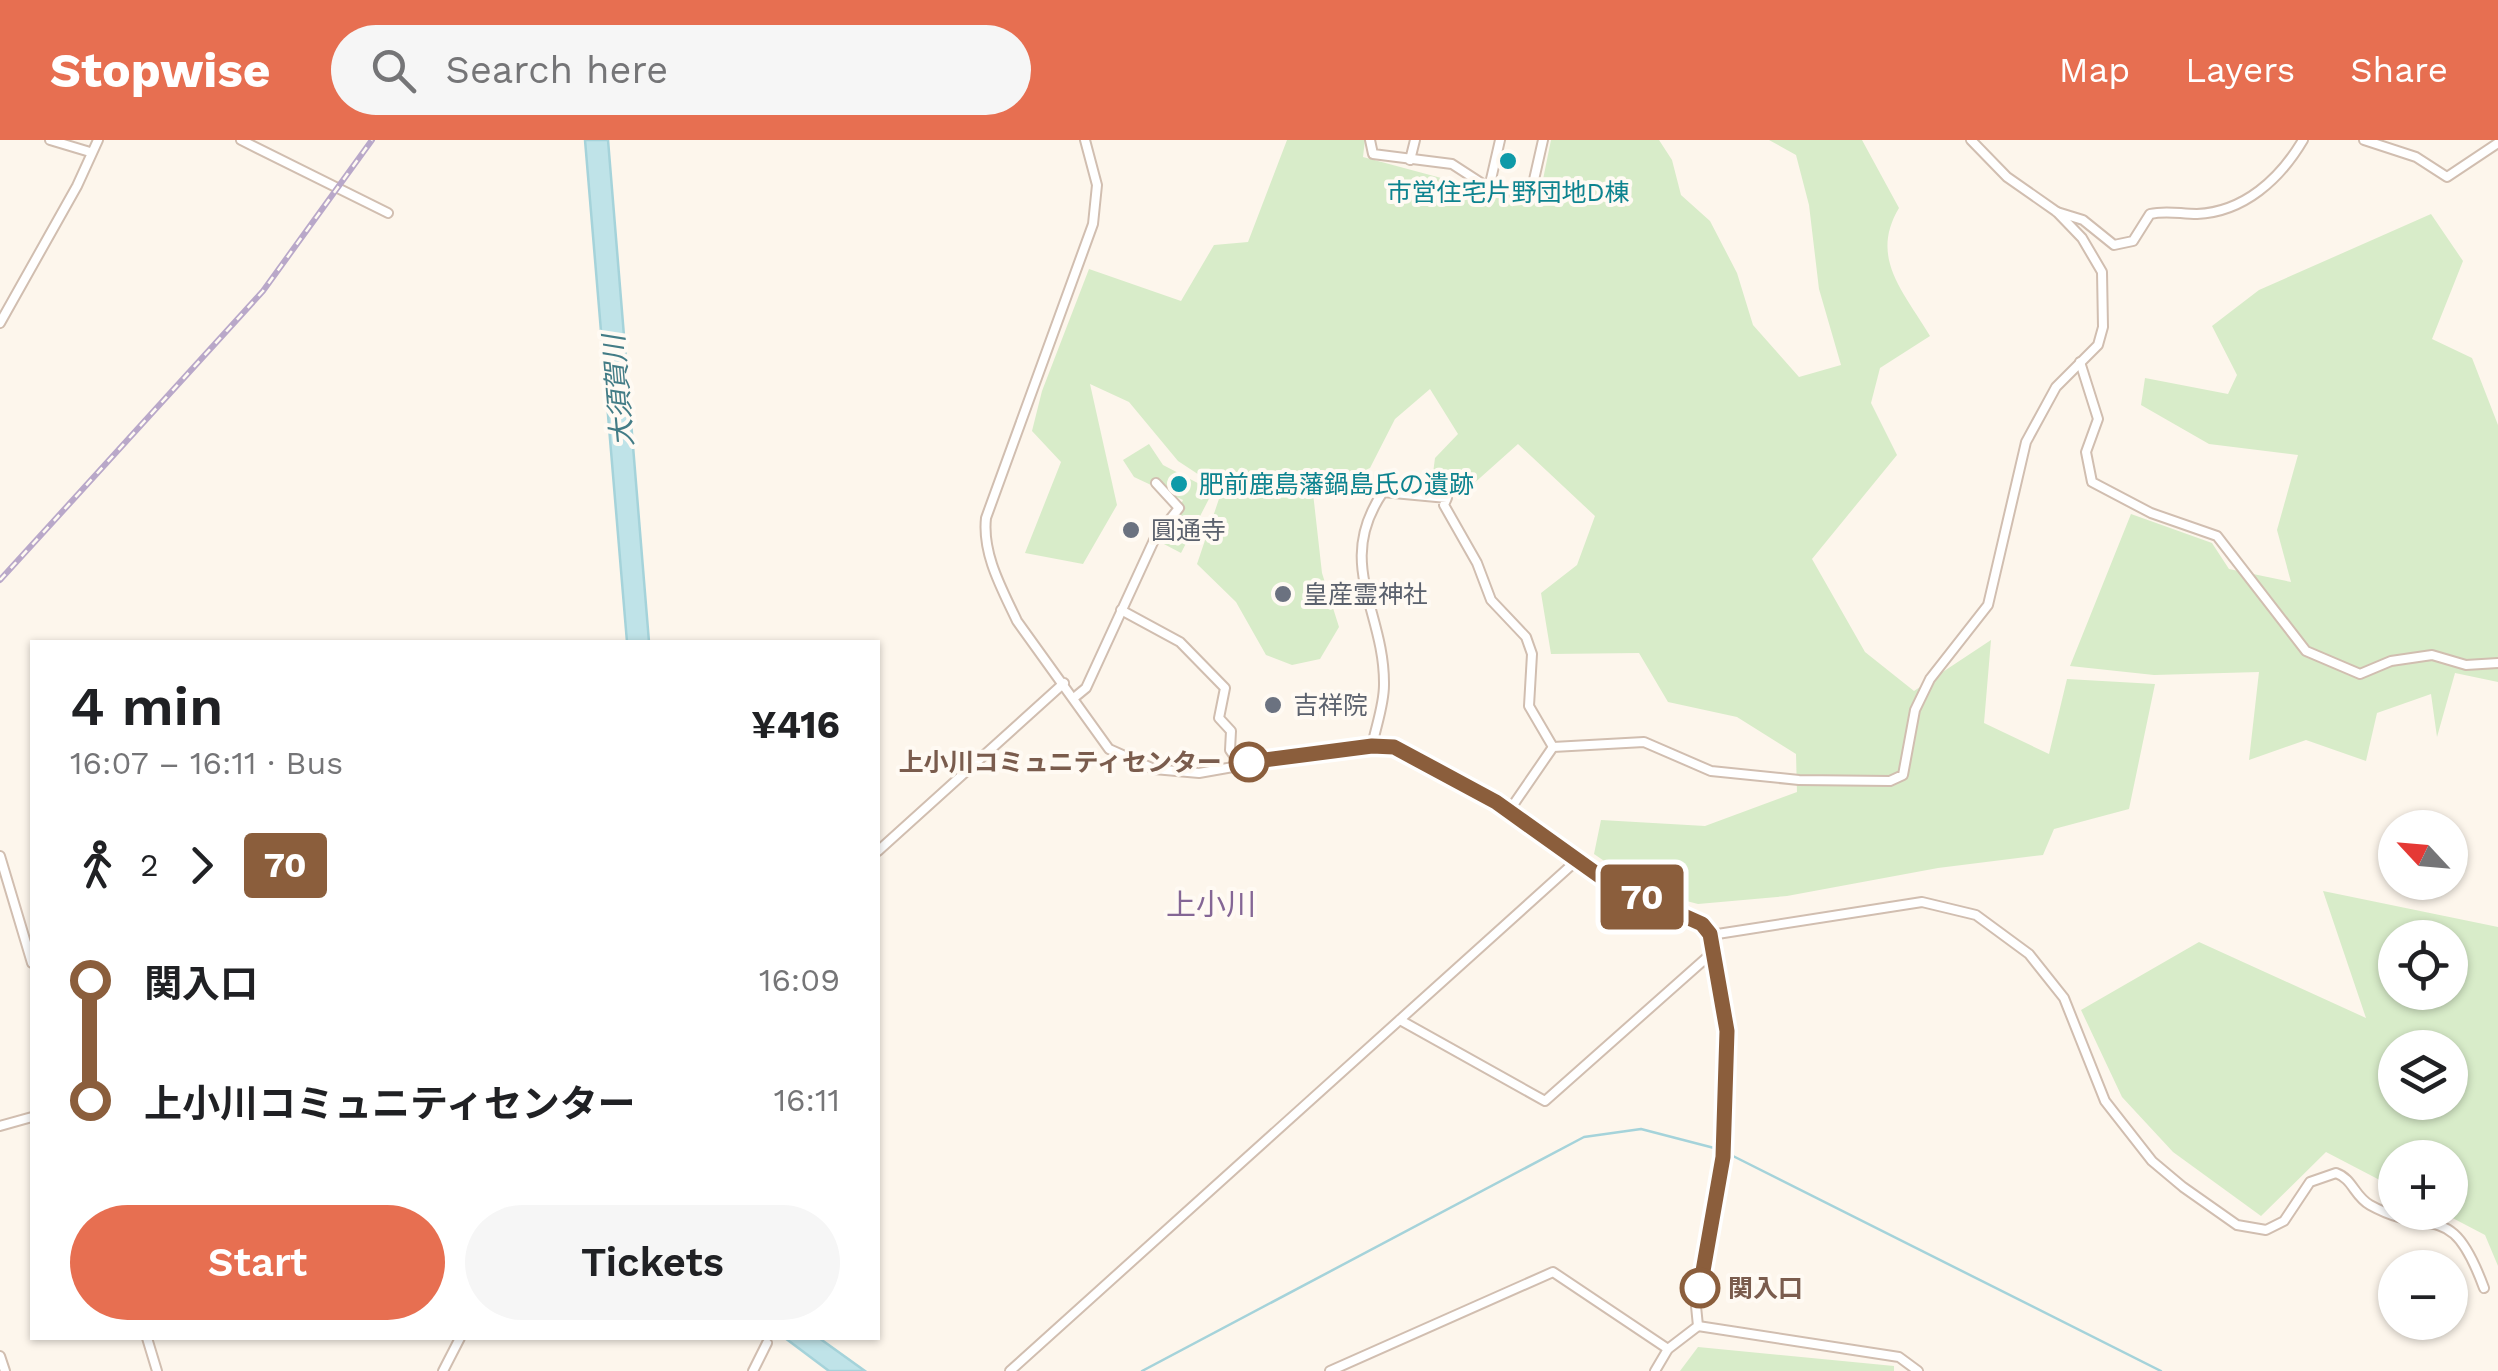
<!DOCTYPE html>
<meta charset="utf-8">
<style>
body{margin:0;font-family:"Work Sans","Noto Sans JP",sans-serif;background:#f6f6f6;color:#202124;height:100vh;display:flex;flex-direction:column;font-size:38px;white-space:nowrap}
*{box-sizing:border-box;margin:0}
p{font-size:32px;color:#757577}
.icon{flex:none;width:55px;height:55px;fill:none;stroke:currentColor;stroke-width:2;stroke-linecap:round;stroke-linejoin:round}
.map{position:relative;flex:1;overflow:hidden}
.side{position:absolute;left:30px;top:500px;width:850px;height:700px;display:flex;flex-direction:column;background:#fff;border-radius:0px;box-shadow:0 2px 8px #0004}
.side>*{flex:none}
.badge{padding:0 20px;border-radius:8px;font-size:35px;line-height:65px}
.needle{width:65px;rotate:296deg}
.fabs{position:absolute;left:2378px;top:670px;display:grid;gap:20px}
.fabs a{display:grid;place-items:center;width:90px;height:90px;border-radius:50%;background:#fff;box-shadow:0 2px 8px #0004;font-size:50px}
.map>.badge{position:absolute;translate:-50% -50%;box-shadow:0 0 0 5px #fff}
.legs{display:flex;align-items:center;gap:15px;height:110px;padding:0 40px;font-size:32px}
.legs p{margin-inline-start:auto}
.summary{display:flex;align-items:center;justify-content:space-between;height:170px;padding:0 40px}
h1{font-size:55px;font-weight:600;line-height:75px}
.button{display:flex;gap:20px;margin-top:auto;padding:20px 40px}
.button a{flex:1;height:115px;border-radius:60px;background:#e76f51;color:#fff;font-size:40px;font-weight:600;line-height:115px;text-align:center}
.button a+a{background:#f6f6f6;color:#202124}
ul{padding:0 40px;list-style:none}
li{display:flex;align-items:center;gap:35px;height:120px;font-size:38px}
li i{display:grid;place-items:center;width:15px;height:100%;margin:0 12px;background:currentColor}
li i::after{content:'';width:25px;height:25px;margin:-12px;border:8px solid;border-radius:50%;background:#fff}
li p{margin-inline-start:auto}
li:first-child i{background:linear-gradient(#0000 50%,currentColor 0)}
li:last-child i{background:linear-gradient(currentColor 50%,#0000 0)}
header{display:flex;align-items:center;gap:60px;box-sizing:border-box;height:140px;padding:0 50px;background:#e76f51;color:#fff}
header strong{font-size:48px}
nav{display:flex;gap:55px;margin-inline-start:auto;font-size:35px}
.search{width:700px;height:90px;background:#f6f6f6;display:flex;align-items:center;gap:25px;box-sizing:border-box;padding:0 35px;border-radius:55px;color:#757577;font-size:38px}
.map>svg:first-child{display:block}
</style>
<header>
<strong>Stopwise</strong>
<div class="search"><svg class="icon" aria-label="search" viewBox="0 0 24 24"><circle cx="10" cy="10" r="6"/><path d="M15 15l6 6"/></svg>Search here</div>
<nav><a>Map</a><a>Layers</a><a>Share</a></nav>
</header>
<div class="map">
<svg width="2498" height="1231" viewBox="0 0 2498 1231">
<rect width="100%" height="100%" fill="#fdf6ec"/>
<g fill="#d8ecc9" fill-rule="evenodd">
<path d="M1287,0H1365L1363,17L1538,64L1551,0H1659L1672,20L1681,55L1710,81L1737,133L1753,185L1799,237L1841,225L1819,149L1809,65L1796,15L1769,0H1862L1899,68C1869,118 1904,152 1930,196L1880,228L1871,263L1897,315L1812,419L1865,512L1914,551L1991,500L1984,583L2049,614L2067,539L2155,544L2129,669L2054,689L2043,715L1938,728L1787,756L1698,764L1648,751L1594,714L1601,680L1705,686L1797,652L1796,614L1737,577L1668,562L1639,513L1551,514L1541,453L1577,425L1595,376L1518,304L1462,354L1432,341L1435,318L1458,294L1430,249L1395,279L1370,328L1313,353L1322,433L1339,487L1320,519L1292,525L1266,515L1236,462L1197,424L1222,350L1178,321L1129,262L1090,244L1117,365L1083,424L1025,413L1061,322L1032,291L1042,251L1089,129L1181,161L1214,105L1248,102Z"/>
<path d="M2431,74L2463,121L2432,199L2472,218L2498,285V542L2455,533L2437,597L2431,554L2377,573L2366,621L2306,600L2249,620L2259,532L2154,535L2070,526L2131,374L2212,403L2229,429L2291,442L2277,390L2298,315L2209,304L2141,265L2145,238L2228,254L2237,235L2212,186L2259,150Z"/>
<path d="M1149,304L1163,325L1213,351L1181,413L1162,403L1183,360L1134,337L1123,320Z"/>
<path d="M2323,751L2498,787V1126L2485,1095L2443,1073L2450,1072V1018H2395V1048L2326,1012L2261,1076L2173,1012L2122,957L2081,870L2199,802L2366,878ZM2395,798H2450V852H2395ZM2395,908H2450V962H2395Z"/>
<path d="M1698,1207L1894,1226V1231H1680Z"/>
</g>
<g fill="#bfe3e8" stroke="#a5d3da" stroke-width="2.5">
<path d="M585,0H608L649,502H627Z"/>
<path d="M785,1198H819L865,1231H829Z"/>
</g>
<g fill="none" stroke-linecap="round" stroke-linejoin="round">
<g stroke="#a5d3da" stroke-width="2.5">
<path d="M1729,1014L2161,1231"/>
<path d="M1142,1231L1584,997L1641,989L1718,1009"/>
</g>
<defs>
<g id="street">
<path d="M50,0L90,12"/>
<path d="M241,0L388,73"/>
<path d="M1085,0L1097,45L1093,84L986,378C982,414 1002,449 1017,481L1109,609L1154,629L1199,633L1318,612L1394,607L1496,662L1608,742L1702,784L1711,795L1727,891L1723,1017L1696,1166L1698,1186L1668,1209L1655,1231"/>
<path d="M1370,0L1373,14L1452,24L1489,48L1531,53L1543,0"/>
<path d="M2364,0L2416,17L2447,37L2498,3"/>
<path d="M1410,20L1415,0"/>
<path d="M1489,48L1500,0"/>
<path d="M2057,72L2083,80L2114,105L2133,101L2150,74C2167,70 2180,74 2197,74C2244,72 2280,39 2303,0"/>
<path d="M0,183L77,46L98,0"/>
<path d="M2080,222L2098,279L2086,312L2092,342L2151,373L2217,396L2306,511L2360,534L2391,521L2432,515L2466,525L2498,523"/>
<path d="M1121,470L1180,502L1225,548L1219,578L1231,591L1230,610L1240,624"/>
<path d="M1075,557L1086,548L1155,398L1179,368L1156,343"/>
<path d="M1372,606C1376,586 1384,565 1384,545C1385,471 1334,424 1383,352L1447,358L1444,365L1477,423L1491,460L1526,497L1532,514L1529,566L1553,607"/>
<path d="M1509,671L1553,607L1644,602L1711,631L1799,640L1890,641L1903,635L1915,570L1930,539L1988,465L2026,302L2056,247L2098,205L2103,187L2102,132L2082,98L2057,72L2007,37L1971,0"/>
<path d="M878,711L1064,543"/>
<path d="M0,716L32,823"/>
<path d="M1711,795L1922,762L1976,775L2029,814L2064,858L2105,961L2152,1021L2183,1047L2237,1085L2266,1090L2284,1081L2310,1042L2336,1033C2353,1039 2354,1056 2370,1065C2433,1100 2450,1056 2484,1148"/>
<path d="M1400,880L1545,961L1713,812"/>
<path d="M0,986L32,977"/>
<path d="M1698,1186L1899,1217L1918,1231"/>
<path d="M147,1198L157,1231"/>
<path d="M0,1216L5,1231"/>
<path d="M443,1231L460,1198"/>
<path d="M753,1231L767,1203"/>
<path d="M1010,1231L1576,721"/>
<path d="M1330,1231L1553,1132L1668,1209"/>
</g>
</defs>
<use href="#street" stroke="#d1beb0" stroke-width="12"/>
<use href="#street" stroke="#fff" stroke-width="8"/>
<defs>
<path id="rail" d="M0,440L263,151L372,0"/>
</defs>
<use href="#rail" stroke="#b9a8c9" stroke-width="6"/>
<use href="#rail" stroke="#fffaf3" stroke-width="2.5" stroke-dasharray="8" stroke-linecap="butt"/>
</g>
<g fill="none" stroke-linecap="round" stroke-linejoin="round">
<defs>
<path id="line-1" d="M1249,622L1372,606L1394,607L1496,662L1608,742L1702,784L1710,794L1727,891L1723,1017L1700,1148"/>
</defs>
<use href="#line-1" stroke="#fff" stroke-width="22"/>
<use href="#line-1" stroke="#8b5e3c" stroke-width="15"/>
</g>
<g fill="#0f9aa8" stroke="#fffaf3" stroke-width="4">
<circle cx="1508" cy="21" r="10"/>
<circle cx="1179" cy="344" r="10"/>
</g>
<g fill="#6b7280" stroke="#fffaf3" stroke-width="4">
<circle cx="1131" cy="390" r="10"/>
<circle cx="1283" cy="454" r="10"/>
<circle cx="1273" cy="565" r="10"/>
</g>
<g fill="#fff" stroke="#8b5e3c" stroke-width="5">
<circle cx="1249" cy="622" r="18"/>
<circle cx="1700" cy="1148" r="18"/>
</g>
<g text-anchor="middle" stroke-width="8" stroke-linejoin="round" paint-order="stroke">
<g font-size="25" fill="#0d838f" stroke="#fffaf3">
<text x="1508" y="61">市営住宅片野団地D棟</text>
<text x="1199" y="353" text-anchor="start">肥前鹿島藩鍋島氏の遺跡</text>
</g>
<g font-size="25" fill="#5b616d" stroke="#fffaf3" text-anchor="start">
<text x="1151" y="399">圓通寺</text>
<text x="1303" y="463">皇産霊神社</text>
<text x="1293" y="574">吉祥院</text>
</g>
<g font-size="25" font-weight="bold" fill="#7a5c4d" stroke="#fffaf3" text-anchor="end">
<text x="1222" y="631">上小川コミュニティセンター</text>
<text x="1728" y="1157" text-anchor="start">関入口</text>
</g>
<g font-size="28" font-style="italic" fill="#437c86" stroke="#fffaf3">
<text transform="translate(618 251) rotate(-95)" y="10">大須賀川</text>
</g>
<g font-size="30" fill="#846695" stroke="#fffaf3">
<text x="1211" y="775">上小川</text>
</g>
</g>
</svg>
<div class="fabs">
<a><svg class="needle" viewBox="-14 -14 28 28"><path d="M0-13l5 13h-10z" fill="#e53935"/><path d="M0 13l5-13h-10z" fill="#757577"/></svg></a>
<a><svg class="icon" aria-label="locate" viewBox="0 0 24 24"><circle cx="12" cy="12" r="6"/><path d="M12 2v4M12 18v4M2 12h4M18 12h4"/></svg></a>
<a><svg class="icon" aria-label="layers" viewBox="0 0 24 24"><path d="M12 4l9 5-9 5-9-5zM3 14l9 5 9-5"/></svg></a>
<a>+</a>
<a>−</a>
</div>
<b class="badge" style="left:1642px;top:757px;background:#8b5e3c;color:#fff">70</b>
<section class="side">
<div class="summary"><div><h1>4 min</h1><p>16:07 – 16:11 · Bus</p></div><b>¥416</b></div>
<div class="legs"><svg class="icon" aria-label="walk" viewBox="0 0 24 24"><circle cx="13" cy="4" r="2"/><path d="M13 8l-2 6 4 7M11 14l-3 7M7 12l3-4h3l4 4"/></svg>2<svg class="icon" aria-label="forward" viewBox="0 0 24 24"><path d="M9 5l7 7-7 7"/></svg><b class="badge" style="background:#8b5e3c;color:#fff">70</b></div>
<ul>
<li><i style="color:#8b5e3c"></i><b>関入口</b><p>16:09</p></li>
<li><i style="color:#8b5e3c"></i><b>上小川コミュニティセンター</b><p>16:11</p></li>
</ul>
<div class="button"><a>Start</a><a>Tickets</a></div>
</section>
</div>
